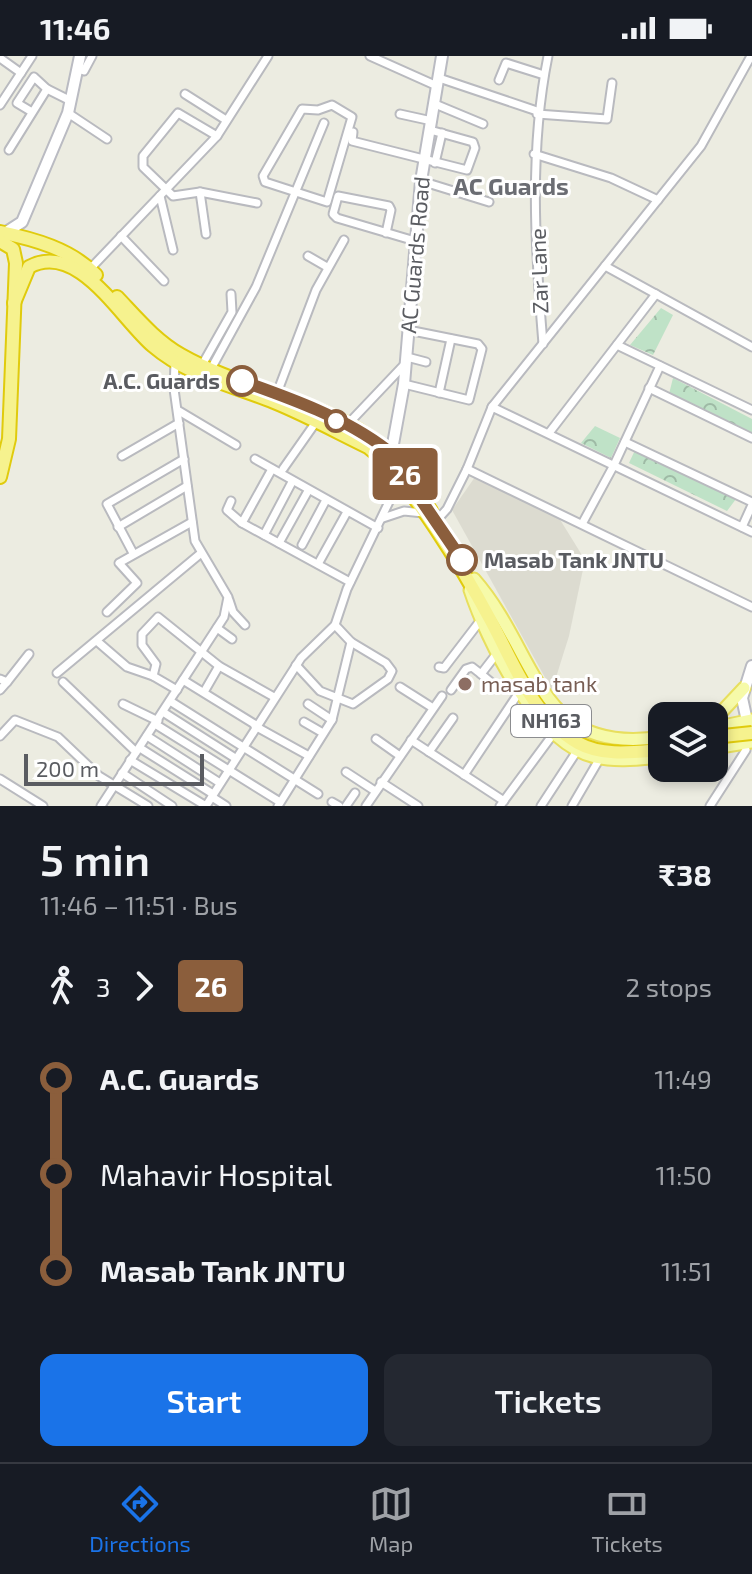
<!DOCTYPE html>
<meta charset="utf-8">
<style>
body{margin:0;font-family:"Exo 2",sans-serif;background:#242831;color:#f1f3f6;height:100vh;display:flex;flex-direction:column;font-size:30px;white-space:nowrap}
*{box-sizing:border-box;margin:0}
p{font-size:26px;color:#9ea1a6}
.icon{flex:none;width:44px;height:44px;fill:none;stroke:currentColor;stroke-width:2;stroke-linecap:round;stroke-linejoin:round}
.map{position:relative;height:750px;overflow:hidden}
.details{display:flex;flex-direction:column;background:#171b24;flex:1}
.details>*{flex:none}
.badge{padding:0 16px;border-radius:6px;font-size:28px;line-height:52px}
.fabs{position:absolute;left:648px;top:646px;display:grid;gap:16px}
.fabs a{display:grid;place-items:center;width:80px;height:80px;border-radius:16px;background:#171b24;box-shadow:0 4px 12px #0003;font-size:40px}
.scale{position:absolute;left:24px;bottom:20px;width:180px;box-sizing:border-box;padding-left:8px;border:4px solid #5a5c61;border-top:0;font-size:22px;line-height:28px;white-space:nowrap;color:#5a5c61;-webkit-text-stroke:6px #fff;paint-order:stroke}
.map>.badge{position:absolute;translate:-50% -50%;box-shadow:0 0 0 4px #fff}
.legs{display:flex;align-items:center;gap:12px;height:88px;padding:0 40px;font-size:26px}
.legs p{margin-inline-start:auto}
.summary{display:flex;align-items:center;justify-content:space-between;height:136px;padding:0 40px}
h1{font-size:44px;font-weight:600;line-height:60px}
.action{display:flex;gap:16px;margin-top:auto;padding:16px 40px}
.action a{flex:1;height:92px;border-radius:16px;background:#1a73e8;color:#fff;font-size:32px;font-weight:600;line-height:92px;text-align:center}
.action a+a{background:#242831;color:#f1f3f6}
ul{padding:0 40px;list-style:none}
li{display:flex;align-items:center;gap:28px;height:96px;font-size:30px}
li i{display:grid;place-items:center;width:12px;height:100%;margin:0 10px;background:currentColor}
li i::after{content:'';width:20px;height:20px;margin:-10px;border:6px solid;border-radius:50%;background:#171b24}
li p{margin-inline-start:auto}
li:first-child i{background:linear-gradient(#0000 50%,currentColor 0)}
li:last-child i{background:linear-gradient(currentColor 50%,#0000 0)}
.status{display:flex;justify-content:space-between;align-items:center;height:56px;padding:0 40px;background:#171b24;direction:ltr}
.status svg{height:22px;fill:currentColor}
.menu{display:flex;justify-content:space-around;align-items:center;height:112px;border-top:2px solid #363941;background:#171b24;font-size:22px;color:#9ea1a6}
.menu a{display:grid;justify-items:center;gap:4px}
.menu .on{color:#1a73e8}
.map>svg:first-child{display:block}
</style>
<div class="status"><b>11:46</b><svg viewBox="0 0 49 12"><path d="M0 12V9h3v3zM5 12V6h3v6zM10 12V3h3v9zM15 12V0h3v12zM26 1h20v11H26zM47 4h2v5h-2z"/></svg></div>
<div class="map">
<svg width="752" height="750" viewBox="0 0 752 750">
<defs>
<pattern id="park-crowns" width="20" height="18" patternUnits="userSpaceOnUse" patternTransform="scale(2)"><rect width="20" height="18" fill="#bfe2c7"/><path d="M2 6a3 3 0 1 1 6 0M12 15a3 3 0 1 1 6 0" fill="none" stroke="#9ebaa5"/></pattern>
</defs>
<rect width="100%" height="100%" fill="#ecece1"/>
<path fill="#dcdbd0" d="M475,421L559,462L585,504L569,580L552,634L452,454Z"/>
<g fill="url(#park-crowns)">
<path d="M661,252L673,259L653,299L630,289Z"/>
<path d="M673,322L752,363V379L669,338Z"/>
<path d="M595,370L620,382L611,402L581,387Z"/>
<path d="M636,392L736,443L727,455L629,407Z"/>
</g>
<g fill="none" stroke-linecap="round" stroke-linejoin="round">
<defs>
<g id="street">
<path d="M370,0L437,30"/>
<path d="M0,2L21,17"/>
<path d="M77,13L84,15L92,0"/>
<path d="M439,22L537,55"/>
<path d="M499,24L506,7L544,19"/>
<path d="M185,38L226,64"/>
<path d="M435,48L483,68"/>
<path d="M0,49L32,0"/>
<path d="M332,49L352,61L327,146L265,126L263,120L302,53L318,54Z"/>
<path d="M32,56L17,47L34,21L47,33L71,45"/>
<path d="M68,57L107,83"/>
<path d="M400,58L432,65"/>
<path d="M537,58L607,63L612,27"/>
<path d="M353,76L352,85L467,114L475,92L473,86L430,74"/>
<path d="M217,80L178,57L143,100V111L173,140L200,136L257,147"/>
<path d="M9,94L47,33"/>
<path d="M534,98L611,122L658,144"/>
<path d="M435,107L442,77"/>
<path d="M421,125L489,146"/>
<path d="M200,136L206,178"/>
<path d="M160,140L173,194"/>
<path d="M386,177L391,154L389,150L338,140L333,158L337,162L415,185"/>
<path d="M121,180L164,225"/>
<path d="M308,200L327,211"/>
<path d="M605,210L752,291"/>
<path d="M90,213L217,80L268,0"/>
<path d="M543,288C535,192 529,94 548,0"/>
<path d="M617,289L752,354"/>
<path d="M407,301L426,306"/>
<path d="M202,309L232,256L231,238"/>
<path d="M211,313L256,231L324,67"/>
<path d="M404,328L469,344L482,293L478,288L408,274"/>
<path d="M649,332L752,382"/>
<path d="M277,337L316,234L344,184"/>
<path d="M439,337L451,283"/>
<path d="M492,351L752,476"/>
<path d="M179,355L236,389"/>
<path d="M348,368L405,308"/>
<path d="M549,377L656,238"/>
<path d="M625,386L752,446"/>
<path d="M122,400L179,367"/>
<path d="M255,403L378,472"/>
<path d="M283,413L316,366"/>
<path d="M467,413L752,551"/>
<path d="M231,445L227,454L242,467L350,526"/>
<path d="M383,462L404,455L423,457"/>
<path d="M437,464L447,453L467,413L492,351L701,90L751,0"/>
<path d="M242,467L272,413"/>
<path d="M582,468L614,409L660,310"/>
<path d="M118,471L187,430"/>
<path d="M742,471L752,449"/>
<path d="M264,479L292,426"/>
<path d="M279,487L308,435"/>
<path d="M302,489L326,444"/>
<path d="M133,497L107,448L184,403"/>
<path d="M318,508L347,456"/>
<path d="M229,544L233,556L245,569"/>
<path d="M107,556L137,527L119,507L192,466"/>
<path d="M217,572L232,583"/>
<path d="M98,586L127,611L153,620"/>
<path d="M296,609L320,635L353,648L388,623L392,615L386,607L351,586"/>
<path d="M439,611L444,612L480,565"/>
<path d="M57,617L200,498"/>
<path d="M481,618L493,628"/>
<path d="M0,623L7,626L0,634"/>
<path d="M183,624L256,669"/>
<path d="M7,626L29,598"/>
<path d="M63,626L136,696"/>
<path d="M400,631L433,652"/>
<path d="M177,634L153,620L156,608L142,589V578L158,561L219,610L274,641"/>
<path d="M451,634L466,613L472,611L481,618L498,596"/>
<path d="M204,636L219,610"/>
<path d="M170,645L318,738"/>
<path d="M123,648L158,665"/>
<path d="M308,648L332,664"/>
<path d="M163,656L235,702"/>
<path d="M304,666L323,677"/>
<path d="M155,668L280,746"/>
<path d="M255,670L309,700"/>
<path d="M0,680L15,664L58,681L99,720L148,750"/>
<path d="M147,680L220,727"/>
<path d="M376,683L400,700"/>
<path d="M411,684L504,745"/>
<path d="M140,692L213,738"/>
<path d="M429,696L453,662"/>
<path d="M130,704L206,750L301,602L335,569L347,533L399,425"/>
<path d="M346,716L375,735"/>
<path d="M122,717L172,750"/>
<path d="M464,719L520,635"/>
<path d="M0,723L43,750"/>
<path d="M381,726L418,750"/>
<path d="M212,741L226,750"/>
<path d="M332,746L339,750"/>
<path d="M101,750L224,561L228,541L195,485L174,333L175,307"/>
<path d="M278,750L332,664L351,586L335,569"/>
<path d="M346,750L355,737"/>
<path d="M366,750L442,640"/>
<path d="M500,750L554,677"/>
<path d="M541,750L577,695"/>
<path d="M572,750L600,702"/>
<path d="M710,750L746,694"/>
</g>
<g id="secondary">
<path d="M5,177L22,166L68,57L80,0"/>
<path d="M391,399L404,328L421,125L442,0"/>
<path d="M747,665L742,642L752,610"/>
</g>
<g id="primary">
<path d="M474,523C540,598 535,701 662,681"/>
<path d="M470,534C487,585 537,688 595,701C617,706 639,703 662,701"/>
<path d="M714,664L744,632"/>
<path d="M714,672L752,664"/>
<path d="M714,692L752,686"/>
</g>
<g id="highway">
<path d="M0,176C34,183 71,193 96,219"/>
<path d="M0,185L13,193L16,207L9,383L0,421"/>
<path d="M117,241C137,262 156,285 181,299C242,334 328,345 383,391C403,408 417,434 431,455"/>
<path d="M14,247L29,211C78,184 121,263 153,290C188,320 232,329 274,346C306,359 337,376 368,391C411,425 464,515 491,565C514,608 533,661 578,687C603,701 635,696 662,694"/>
</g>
</defs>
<use href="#street" stroke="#b9babf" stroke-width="11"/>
<use href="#secondary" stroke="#babbc2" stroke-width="14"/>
<use href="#primary" stroke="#e8df5e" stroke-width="15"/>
<use href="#highway" stroke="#e0cb0d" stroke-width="16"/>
<use href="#street" stroke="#fff" stroke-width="7"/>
<use href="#secondary" stroke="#fff" stroke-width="10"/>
<use href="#primary" stroke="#f6faa9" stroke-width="11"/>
<use href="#highway" stroke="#f6f28e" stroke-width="12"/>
<defs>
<path id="highway-bridge" d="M714,681L752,677"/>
</defs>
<use href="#highway-bridge" stroke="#e0cb0d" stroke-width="16" stroke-linecap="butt"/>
<use href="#highway-bridge" stroke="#f6f28e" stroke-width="12"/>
</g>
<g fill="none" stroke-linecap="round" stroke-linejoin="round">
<defs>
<path id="line-1" d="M242,325C290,342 346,362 387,394L462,504"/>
</defs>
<use href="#line-1" stroke="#fff" stroke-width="18"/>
<use href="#line-1" stroke="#8b5e3c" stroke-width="12"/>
</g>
<g fill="#fff" stroke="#8b5e3c" stroke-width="4">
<circle cx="242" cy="325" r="14"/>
<circle cx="336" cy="365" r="10"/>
<circle cx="462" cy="504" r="14"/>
</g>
<circle fill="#8d6e63" stroke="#fff" stroke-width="3" cx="465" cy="628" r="8"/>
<g text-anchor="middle" stroke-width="6" stroke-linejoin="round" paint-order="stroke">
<rect fill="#fff" stroke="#8c8d90" stroke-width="2" x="511" y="649" width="80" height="32" rx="6"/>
<g font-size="20" font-weight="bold" fill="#5a5c61">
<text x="551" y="672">NH163</text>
</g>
<g font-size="22" fill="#5a5c61" stroke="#fff">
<text transform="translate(415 199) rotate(-85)" y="8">AC Guards Road</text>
<text transform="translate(539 215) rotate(-92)" y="8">Zar Lane</text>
</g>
<g font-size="22" font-weight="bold" fill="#5a5c61" stroke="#fff" text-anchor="end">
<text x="220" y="333">A.C. Guards</text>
<text x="484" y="512" text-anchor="start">Masab Tank JNTU</text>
</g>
<g font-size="22" fill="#785e54" stroke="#fff" text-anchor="start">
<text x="481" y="636">masab tank</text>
</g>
<g font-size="24" font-weight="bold" fill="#6b6d73" stroke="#fff">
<text x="511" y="139">AC Guards</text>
</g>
</g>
</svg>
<div class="fabs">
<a><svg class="icon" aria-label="layers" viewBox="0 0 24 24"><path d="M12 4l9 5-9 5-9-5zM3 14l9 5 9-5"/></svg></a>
</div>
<div class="scale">200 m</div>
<b class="badge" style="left:405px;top:418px;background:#8b5e3c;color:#fff">26</b>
</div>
<section class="details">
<div class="summary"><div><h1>5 min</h1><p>11:46 – 11:51 · Bus</p></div><b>₹38</b></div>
<div class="legs"><svg class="icon" aria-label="walk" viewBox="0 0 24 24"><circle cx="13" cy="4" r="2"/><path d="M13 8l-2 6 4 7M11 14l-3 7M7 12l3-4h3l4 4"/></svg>3<svg class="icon" aria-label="forward" viewBox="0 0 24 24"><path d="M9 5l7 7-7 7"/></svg><b class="badge" style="background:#8b5e3c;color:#fff">26</b><p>2 stops</p></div>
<ul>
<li><i style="color:#8b5e3c"></i><b>A.C. Guards</b><p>11:49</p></li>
<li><i style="color:#8b5e3c"></i><span>Mahavir Hospital</span><p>11:50</p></li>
<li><i style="color:#8b5e3c"></i><b>Masab Tank JNTU</b><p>11:51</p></li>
</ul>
<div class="action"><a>Start</a><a>Tickets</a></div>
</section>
<nav class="menu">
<a class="on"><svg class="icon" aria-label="directions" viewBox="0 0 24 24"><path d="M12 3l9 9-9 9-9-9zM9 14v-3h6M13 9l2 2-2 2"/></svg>Directions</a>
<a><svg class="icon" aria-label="map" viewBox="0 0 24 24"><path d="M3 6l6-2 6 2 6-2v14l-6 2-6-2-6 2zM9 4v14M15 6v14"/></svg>Map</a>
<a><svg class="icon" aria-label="tickets" viewBox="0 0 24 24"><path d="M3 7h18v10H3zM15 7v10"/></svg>Tickets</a>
</nav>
